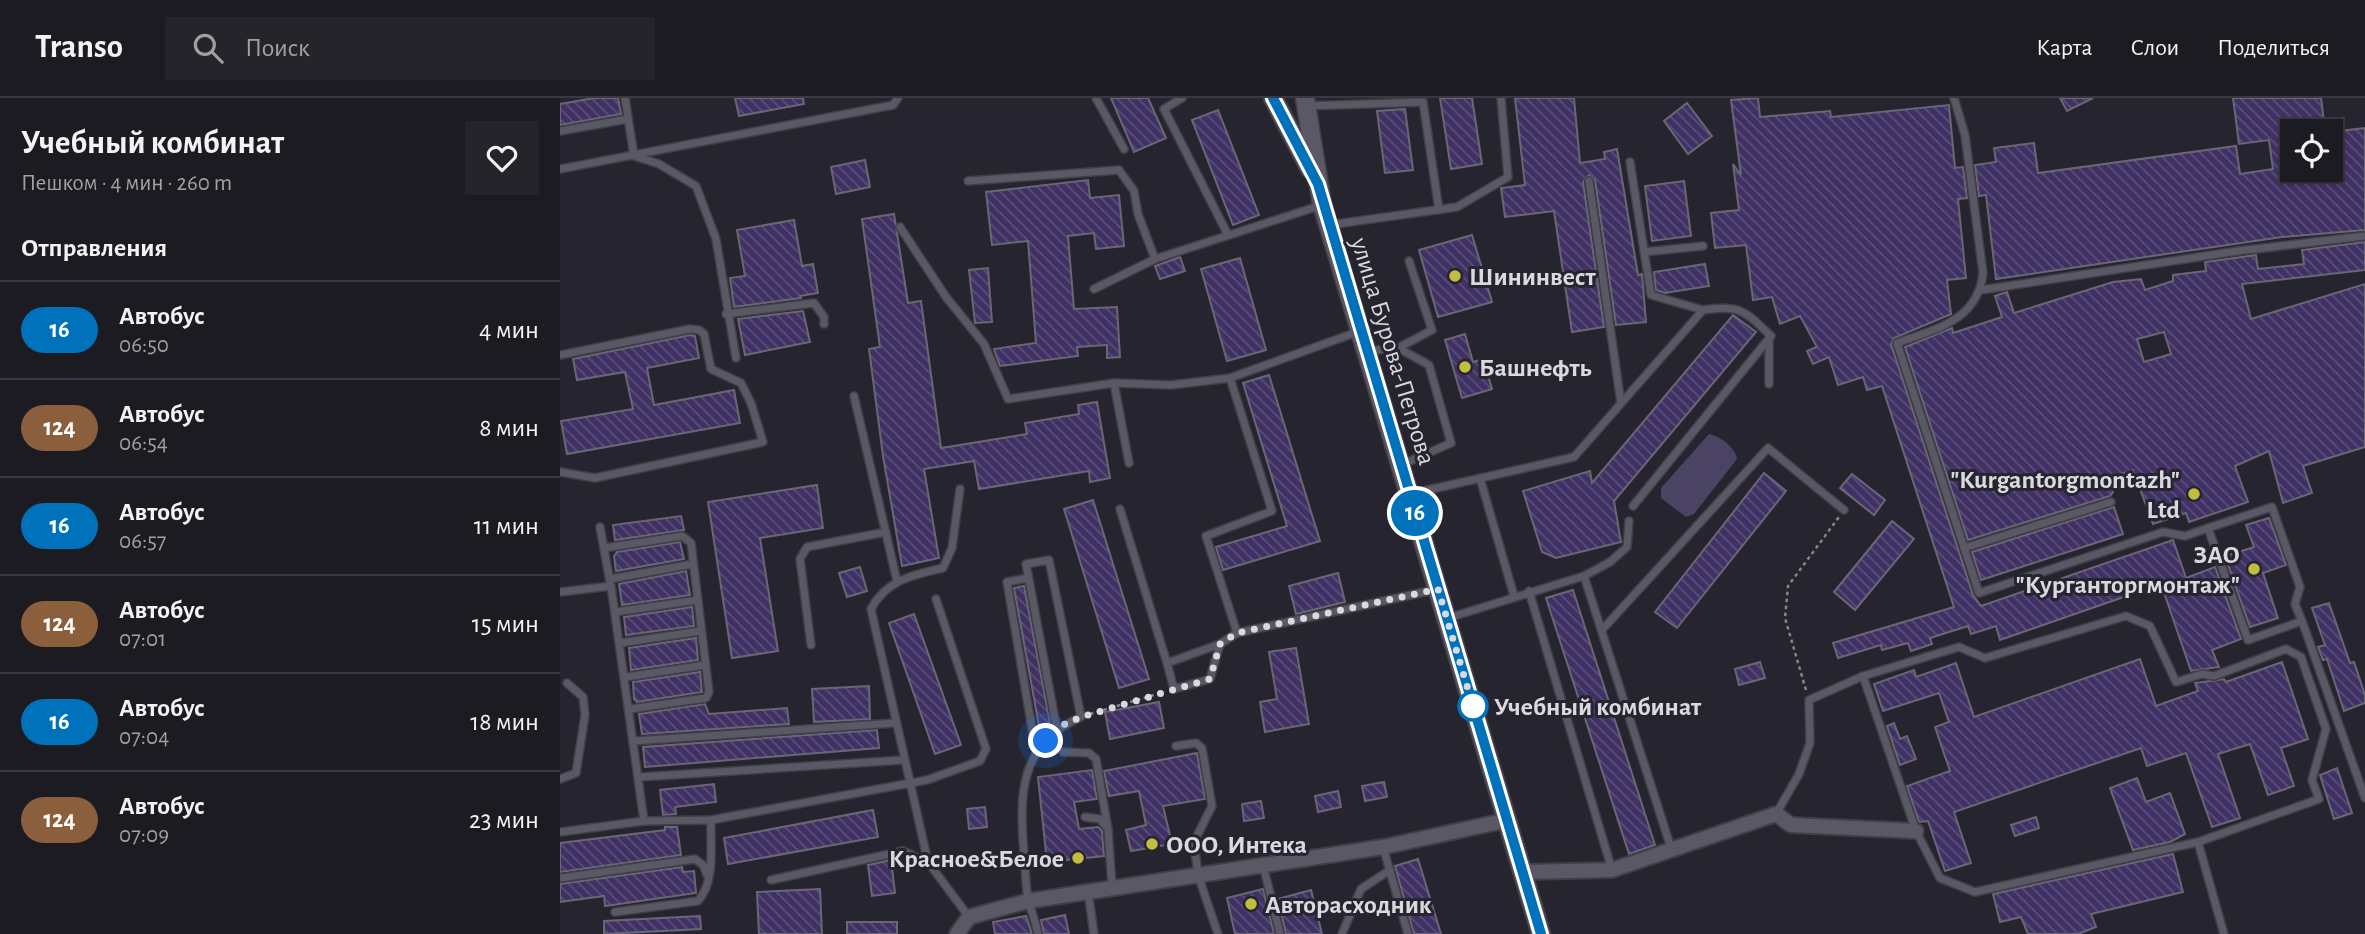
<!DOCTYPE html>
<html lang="ru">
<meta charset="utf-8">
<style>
body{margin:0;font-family:"Alegreya Sans",sans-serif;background:#25242a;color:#f1f3f6;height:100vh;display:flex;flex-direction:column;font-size:26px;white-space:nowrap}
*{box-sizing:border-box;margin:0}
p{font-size:23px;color:#a0a1a5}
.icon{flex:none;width:38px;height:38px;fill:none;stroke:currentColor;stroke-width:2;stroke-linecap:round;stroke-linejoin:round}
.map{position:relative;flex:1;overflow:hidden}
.details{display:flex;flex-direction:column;background:#1c1b22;width:560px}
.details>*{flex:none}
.badge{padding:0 14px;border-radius:23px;font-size:24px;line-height:46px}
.buttons{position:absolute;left:1720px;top:21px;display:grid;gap:14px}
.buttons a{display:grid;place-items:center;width:63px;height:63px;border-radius:0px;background:#1c1b22;box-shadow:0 2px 5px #0004,0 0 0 2px #3a3940;font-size:35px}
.you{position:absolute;width:35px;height:35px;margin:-18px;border:5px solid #fff;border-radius:50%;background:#1a73e8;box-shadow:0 0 0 10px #1a73e833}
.map>.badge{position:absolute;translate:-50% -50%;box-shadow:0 0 0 4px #fff}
h2{padding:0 21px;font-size:26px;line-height:63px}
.round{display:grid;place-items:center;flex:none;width:74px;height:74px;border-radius:0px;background:#25242a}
.headline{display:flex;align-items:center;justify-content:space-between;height:119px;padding:0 21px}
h1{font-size:33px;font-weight:700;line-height:52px}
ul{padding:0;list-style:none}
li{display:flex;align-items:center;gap:21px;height:98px;padding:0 21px;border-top:2px solid #3a3940}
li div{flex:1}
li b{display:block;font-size:26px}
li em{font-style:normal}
li .badge{min-width:77px;font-weight:700;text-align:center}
header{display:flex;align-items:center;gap:42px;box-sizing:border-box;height:98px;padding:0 35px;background:#1c1b22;border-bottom:2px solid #3a3940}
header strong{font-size:33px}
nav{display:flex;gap:38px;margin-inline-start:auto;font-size:24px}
.search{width:490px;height:63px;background:#25242a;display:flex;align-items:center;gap:18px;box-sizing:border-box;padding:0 24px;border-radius:0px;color:#a0a1a5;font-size:26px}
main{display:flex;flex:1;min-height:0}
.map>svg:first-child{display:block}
</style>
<header>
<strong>Transo</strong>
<div class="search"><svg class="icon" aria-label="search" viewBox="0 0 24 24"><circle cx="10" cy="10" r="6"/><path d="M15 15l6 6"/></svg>Поиск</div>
<nav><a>Карта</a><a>Слои</a><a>Поделиться</a></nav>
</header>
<main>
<section class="details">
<div class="headline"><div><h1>Учебный комбинат</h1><p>Пешком · 4 мин · 260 m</p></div><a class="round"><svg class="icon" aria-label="heart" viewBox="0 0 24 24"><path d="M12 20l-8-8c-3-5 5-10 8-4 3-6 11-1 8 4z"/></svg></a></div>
<h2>Отправления</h2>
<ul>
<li><span class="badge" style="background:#0072bc;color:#fff">16</span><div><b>Автобус</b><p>06:50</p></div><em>4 мин</em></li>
<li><span class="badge" style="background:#8b5e3c;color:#fff">124</span><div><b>Автобус</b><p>06:54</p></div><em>8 мин</em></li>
<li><span class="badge" style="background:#0072bc;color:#fff">16</span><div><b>Автобус</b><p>06:57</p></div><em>11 мин</em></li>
<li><span class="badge" style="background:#8b5e3c;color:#fff">124</span><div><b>Автобус</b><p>07:01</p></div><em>15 мин</em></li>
<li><span class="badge" style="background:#0072bc;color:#fff">16</span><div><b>Автобус</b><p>07:04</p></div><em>18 мин</em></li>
<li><span class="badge" style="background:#8b5e3c;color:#fff">124</span><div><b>Автобус</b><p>07:09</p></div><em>23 мин</em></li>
</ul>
</section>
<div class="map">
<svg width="1805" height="836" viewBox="0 0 1805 836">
<defs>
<pattern id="building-back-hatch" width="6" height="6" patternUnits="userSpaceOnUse" patternTransform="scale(1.75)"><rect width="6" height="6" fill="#403164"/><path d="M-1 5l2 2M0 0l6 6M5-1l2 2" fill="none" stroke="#5b4e7a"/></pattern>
</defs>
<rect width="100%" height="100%" fill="#26242e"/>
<path fill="#4b4363" d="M1149,336C1160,338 1175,349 1177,361L1134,416L1126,419L1101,400V390Z"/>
<g fill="url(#building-back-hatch)" stroke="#6a6774" stroke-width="2" fill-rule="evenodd">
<path d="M34,0H58L61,16L0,27V6Z"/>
<path d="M175,0H243L244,6L179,18Z"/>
<path d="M551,0H588L606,40L574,54Z"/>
<path d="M880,0H912L922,66L891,71Z"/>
<path d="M955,0H1014L1020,65L1045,61L1044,54L1057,51L1078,177L1082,176L1086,224L1056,227L1035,82L1029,77L1023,84L1044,229L1012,234L994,113L945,119L941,90L965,87Z"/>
<path d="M1198,0L1200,19L1270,13L1271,19L1389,7L1395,70L1403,69L1407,100L1398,101L1406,180L1387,182L1391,216L1334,240L1331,246L1413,497L1421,508L1613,442L1626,480L1655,469L1681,541L1652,552L1659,569L1631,573L1601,486L1440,542L1436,528L1411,536L1408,528L1370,540L1372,546L1351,553L1348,545L1322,552L1321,547L1278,560L1273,545L1394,509L1322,288L1307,292L1303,279L1278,287L1269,259L1253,266L1247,253L1257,249L1240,218L1220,226L1212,199L1193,202L1186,147L1155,150L1151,115L1179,112L1173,66L1181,77L1171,2Z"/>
<path d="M1500,0H1533L1507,13Z"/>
<path d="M1673,0H1761L1765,33H1732V72H1771V34L1805,30V132L1722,139L1436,181L1426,97L1419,98L1415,67L1436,64L1434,50L1474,45L1478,75L1676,48L1680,76L1713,71L1709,42L1679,46Z"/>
<path d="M1127,5L1152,38L1128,56L1104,23Z"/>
<path d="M845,11L853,72L825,75L817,13Z"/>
<path d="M658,12L699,117L673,127L632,22Z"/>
<path d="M305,62L310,89L276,96L271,69Z"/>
<path d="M528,82L530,100L559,97L564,148L536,151L534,135L508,138L514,211L557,209L560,259L547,260V247L517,249L518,258L440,268L434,251L476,245L468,143L432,147L426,94Z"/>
<path d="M1124,83L1131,138L1092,143L1085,88Z"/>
<path d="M334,116L348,205L361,203L381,350L467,336L465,325L519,316L518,307L537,304L550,380L530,384L529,373L419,391L414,363L364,371L379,460L342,468L323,358L309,251L320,249L302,121Z"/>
<path d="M234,122L242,168L253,166L258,195L240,198L241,200L174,209L170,180L185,178L177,132Z"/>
<path d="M912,137L932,204L878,219L859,152Z"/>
<path d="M1805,144V172L1682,186L1691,221L1805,186V349L1743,368L1752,395L1723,405L1709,353L1675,368L1688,404L1629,424L1626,415L1593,426L1573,372L1549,380L1553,394L1550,398L1408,442L1345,249L1392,230L1393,235L1442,219L1435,198L1447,194L1454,215L1553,184L1581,181L1585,192L1613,183V177L1646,173L1645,164L1696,157L1698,171L1744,166L1742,152ZM1604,234L1611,256L1584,264L1577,241Z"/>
<path d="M620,159L625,173L600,181L595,168Z"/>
<path d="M680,160L706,252L667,263L641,171Z"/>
<path d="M1145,166L1149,188L1105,195L1096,192L1094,174Z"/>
<path d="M428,170L432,224L415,225L409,172Z"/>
<path d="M243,213L250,244L185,257L178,221Z"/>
<path d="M1173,217L1196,234L1054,403L1061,444L996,460L982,454L963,393L1030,373L1032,385Z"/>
<path d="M905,236L913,264L923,261L932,291L902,300L885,242Z"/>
<path d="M130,237L135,238L139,260L87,270L94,307L174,292L180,325L7,356L1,323L73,311L65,274L17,282L13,261Z"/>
<path d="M709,277L760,443L663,472L656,449L727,428L683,285Z"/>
<path d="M1204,375L1226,393L1117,530L1095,514Z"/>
<path d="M1292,376L1325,402L1314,417L1280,390Z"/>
<path d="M257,387L263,430L200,440L218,553L172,560L148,404Z"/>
<path d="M533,402L589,581L559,590L504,411Z"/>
<path d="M1554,409L1563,436L1421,482L1412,454Z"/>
<path d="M121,418L124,432L55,442L53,427Z"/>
<path d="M1709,420L1726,467L1703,475L1718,520L1690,529L1667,464L1670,463L1669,457L1694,449L1686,427Z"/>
<path d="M1332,423L1354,441L1295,512L1274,494Z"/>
<path d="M120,444L124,461L56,473L54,458L57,454Z"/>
<path d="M300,469L307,493L287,499L279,475Z"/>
<path d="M126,473L130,497L62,507L59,486Z"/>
<path d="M778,475L785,504L736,516L729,488Z"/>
<path d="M464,488L490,625L479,628L454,490Z"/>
<path d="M1013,492L1095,747L1069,756L986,500Z"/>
<path d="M1769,505L1790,565L1794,564L1805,597V605L1784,613L1767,561L1763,562L1758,549L1765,547L1752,510Z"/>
<path d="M132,509L134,528L66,537L64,519Z"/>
<path d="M354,516L401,647L375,656L329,525Z"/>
<path d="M136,540L138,562L71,572L69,550Z"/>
<path d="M736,550L749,626L705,634L700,604L717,601L709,554Z"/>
<path d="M1580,561L1596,608L1638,593L1635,585L1664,581L1666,584L1722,564L1748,641L1721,650L1734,688L1708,697L1690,646L1658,656L1680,720L1652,729L1626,655L1587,668L1581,650L1394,714L1411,765L1385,773L1368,723L1359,724L1347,688L1390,673L1375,629L1389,624L1379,595L1323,613L1314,586L1354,572L1356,579L1396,565L1414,619Z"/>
<path d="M1200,564L1205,580L1179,587L1175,571Z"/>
<path d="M140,574L142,594L77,604L74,601L73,584Z"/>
<path d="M309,588L310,621L254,624L252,591Z"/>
<path d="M599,604L604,630L550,641L545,614Z"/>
<path d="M145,606L149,616L227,610L229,626L82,636L79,616Z"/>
<path d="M1334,625L1340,641L1347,638L1356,661L1340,667L1327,628Z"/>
<path d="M317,632L319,650L85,669L83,649Z"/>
<path d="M637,655L645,701L603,708L612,746L571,753L566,732L586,727L579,693L549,698L544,673Z"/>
<path d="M1777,670L1792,715L1774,721L1760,677Z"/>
<path d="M532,672L537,701L514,704L519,731L538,729L542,733L544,758L487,764L478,679Z"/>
<path d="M1577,680L1586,704L1610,695L1625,736L1610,744L1573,752L1550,690Z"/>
<path d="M824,684L827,699L805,703L802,688Z"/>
<path d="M154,686L156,704L115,709L116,716L103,717L100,692Z"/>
<path d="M778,693L781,709L758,714L755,698Z"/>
<path d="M701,703L704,720L684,723L682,706Z"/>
<path d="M425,709L427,729L409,731L407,711Z"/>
<path d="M313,712L318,739L168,766L164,740Z"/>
<path d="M1476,719L1479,730L1455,738L1451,727Z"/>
<path d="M105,729H117L121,757L0,774V745L105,732Z"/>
<path d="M1613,756L1623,794L1531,816L1536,829L1518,836H1468L1461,819L1440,824L1433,796Z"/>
<path d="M858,761L881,836H854L835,768Z"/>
<path d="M331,762L335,795L312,798L308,767Z"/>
<path d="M122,769L123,774L134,773L136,795L45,808L44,798L0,804V786Z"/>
<path d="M260,791L262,836H199L197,794Z"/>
<path d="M703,791L714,836H675L667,800Z"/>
<path d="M751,792L762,836H726L718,801Z"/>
<path d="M505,817L509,836H484L481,822Z"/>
<path d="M140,818L141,831L44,836V823Z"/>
<path d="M466,818L472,836H435L433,824Z"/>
<rect x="287" y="824" width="50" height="12"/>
</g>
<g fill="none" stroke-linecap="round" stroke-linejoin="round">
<defs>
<g id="lane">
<path d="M65,0L74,58L99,66L136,88L156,141L176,260"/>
<path d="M536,0L564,51"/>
<path d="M622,0L604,11L668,137"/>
<path d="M1394,0L1405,37L1423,175C1418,223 1375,231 1337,245L1419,495L1603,434L1625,438L1648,430"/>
<path d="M746,8L863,4L879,112"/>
<path d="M0,33L68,21"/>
<path d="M1070,64L1091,197L1143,212"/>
<path d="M0,71L333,7L338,0"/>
<path d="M408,83L559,72L574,93L578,116L595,161L762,107"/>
<path d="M1029,83L1061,305"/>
<path d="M769,127L897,109L948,79L941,0"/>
<path d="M340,129L386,199L424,246L448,301L554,285L611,287L670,280L800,233"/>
<path d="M1084,154L1143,148"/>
<path d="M534,191L595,161"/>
<path d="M1421,192L1678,153L1805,138"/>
<path d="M166,216L254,205L264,219V226"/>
<path d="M1209,241V286"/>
<path d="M838,250L869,267L891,345L841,367"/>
<path d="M807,253L838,250L872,232L849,163"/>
<path d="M0,257L130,231L139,232L144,236L151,271L181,285L191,305L203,344L35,380L0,374"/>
<path d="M670,280L712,413L646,438L677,535"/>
<path d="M554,285L569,365"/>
<path d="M294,298L337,483"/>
<path d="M920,380L954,498"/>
<path d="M400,391L392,450L383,470C353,477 326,482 311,511L368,764L409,819"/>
<path d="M850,396L1014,359L1143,212C1180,206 1185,213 1211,238L1073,408"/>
<path d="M560,411L607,565L660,546L677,535L878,491"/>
<path d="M40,429L50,484"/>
<path d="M44,450L122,438L131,445L149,594L146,600L70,611"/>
<path d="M1404,450L1551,404"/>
<path d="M1024,478L1050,464L1067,449L1069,423"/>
<path d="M468,480L447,484L476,654"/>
<path d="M50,481L133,466"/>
<path d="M969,493L1052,772"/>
<path d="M0,494L51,488L84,723"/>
<path d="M55,514L138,502"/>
<path d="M888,520L1024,478L1112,753"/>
<path d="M1742,523L1688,542L1648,430L1712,409L1740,489L1735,506L1742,523L1805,700"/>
<path d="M1042,532L1208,350L1284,412"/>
<path d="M60,545L141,533"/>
<path d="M251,547L240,461L247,449L326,434"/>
<path d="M607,565L614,591L650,581L660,546"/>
<path d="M66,579L145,567"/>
<path d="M74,643L335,625"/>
<path d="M616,648L636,645L642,650L652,708L634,744L638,777L658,836"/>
<path d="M503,654L529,655L536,661L548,731"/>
<path d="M80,679L343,662"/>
<path d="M0,681L16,675L25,617L23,599L7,585"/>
<path d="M1216,716L1239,676L1250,645L1249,602L1303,578"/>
<path d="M525,719L540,721L548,731L552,788"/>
<path d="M0,734L84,723L151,722L367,682L420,663L426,651L376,501"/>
<path d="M1638,744L1759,701L1752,682L1766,631L1741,559L1726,551L1654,578L1642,576L1616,584L1590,528L1566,518L1425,560L1399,549L1303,578L1356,733L1380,780L1415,794L1638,744L1664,836"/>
<path d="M823,749L848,836"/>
<path d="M703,767L720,836"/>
<path d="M0,780L135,761L143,767L147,777"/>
<path d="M211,782L343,753L368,764"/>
<path d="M528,793L534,836"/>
<path d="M55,814L138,803C156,783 150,747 151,722"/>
<path d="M478,836C476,825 472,815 469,805C465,790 466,772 464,756C459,697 459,646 521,619L489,462L466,466L497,632"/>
<path d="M782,836L801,791L830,772"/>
</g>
<g id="street">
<path d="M964,774L1052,772L1216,716L1231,727L1356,733"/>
<path d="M397,836L409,819L468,803L823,749L948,722"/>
</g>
<g id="secondary">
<path d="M713,0L750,71"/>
<path d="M745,0L762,106L981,836"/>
</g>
</defs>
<use href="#lane" stroke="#403e46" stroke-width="10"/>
<use href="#street" stroke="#403e46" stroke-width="18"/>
<use href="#secondary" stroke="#403e46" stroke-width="21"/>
<g stroke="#86848d" stroke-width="2.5" stroke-dasharray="3.5 3.5" stroke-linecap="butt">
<path d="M1246,592L1225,520L1228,488L1279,419"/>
<path d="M530,616L604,594"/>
</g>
<use href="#lane" stroke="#5a5864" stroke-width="7"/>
<use href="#street" stroke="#5a5864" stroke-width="14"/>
<use href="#secondary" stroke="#5a5864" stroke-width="18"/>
</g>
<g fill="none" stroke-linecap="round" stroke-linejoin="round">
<defs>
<path id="line" d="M713,0L758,86L981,836"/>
</defs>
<use href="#line" stroke="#fff" stroke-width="16"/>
<use href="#line" stroke="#0072bc" stroke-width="10"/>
<path stroke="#dad9e0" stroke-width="7" stroke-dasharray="0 12.6" d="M486,643L501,628L521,619L650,581L660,546L677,535L878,491L913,608"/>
</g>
<g fill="#c0be40" stroke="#26242e" stroke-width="2.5">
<circle cx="895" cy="178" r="7"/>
<circle cx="905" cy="269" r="7"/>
<circle cx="1634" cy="396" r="7"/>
<circle cx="1694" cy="471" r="7"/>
<circle cx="592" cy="746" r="7"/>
<circle cx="518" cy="760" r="7"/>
<circle cx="691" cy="806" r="7"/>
</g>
<circle fill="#fff" stroke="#0072bc" stroke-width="3.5" cx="913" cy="608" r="14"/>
<g text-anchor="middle" stroke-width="6" stroke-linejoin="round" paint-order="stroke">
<g font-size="26" font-weight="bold" fill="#dad9e0" stroke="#26242e" text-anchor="start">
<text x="909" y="187">Шининвест</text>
<text x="919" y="278">Башнефть</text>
<text x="1620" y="390" text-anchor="end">"Kurgantorgmontazh"<tspan x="1620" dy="30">Ltd</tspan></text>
<text x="1680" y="465" text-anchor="end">ЗАО<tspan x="1680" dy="30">"Курганторгмонтаж"</tspan></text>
<text x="606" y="755">ООО, Интека</text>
<text x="504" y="769" text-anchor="end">Красное&amp;Белое</text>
<text x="705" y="815">Авторасходник</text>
</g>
<g font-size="26" fill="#dad9e0" stroke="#26242e">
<text transform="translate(834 253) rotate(73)" y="9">улица Бурова-Петрова</text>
</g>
<g font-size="26" font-weight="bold" fill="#dad9e0" stroke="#26242e" text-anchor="start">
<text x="934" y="617">Учебный комбинат</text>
</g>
</g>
</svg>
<div class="buttons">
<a><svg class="icon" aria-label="locate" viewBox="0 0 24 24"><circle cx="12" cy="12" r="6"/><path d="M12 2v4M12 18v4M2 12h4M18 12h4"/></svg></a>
</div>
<div class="you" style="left:486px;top:643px"></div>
<b class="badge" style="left:855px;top:415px;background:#0072bc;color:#fff">16</b>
</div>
</main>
